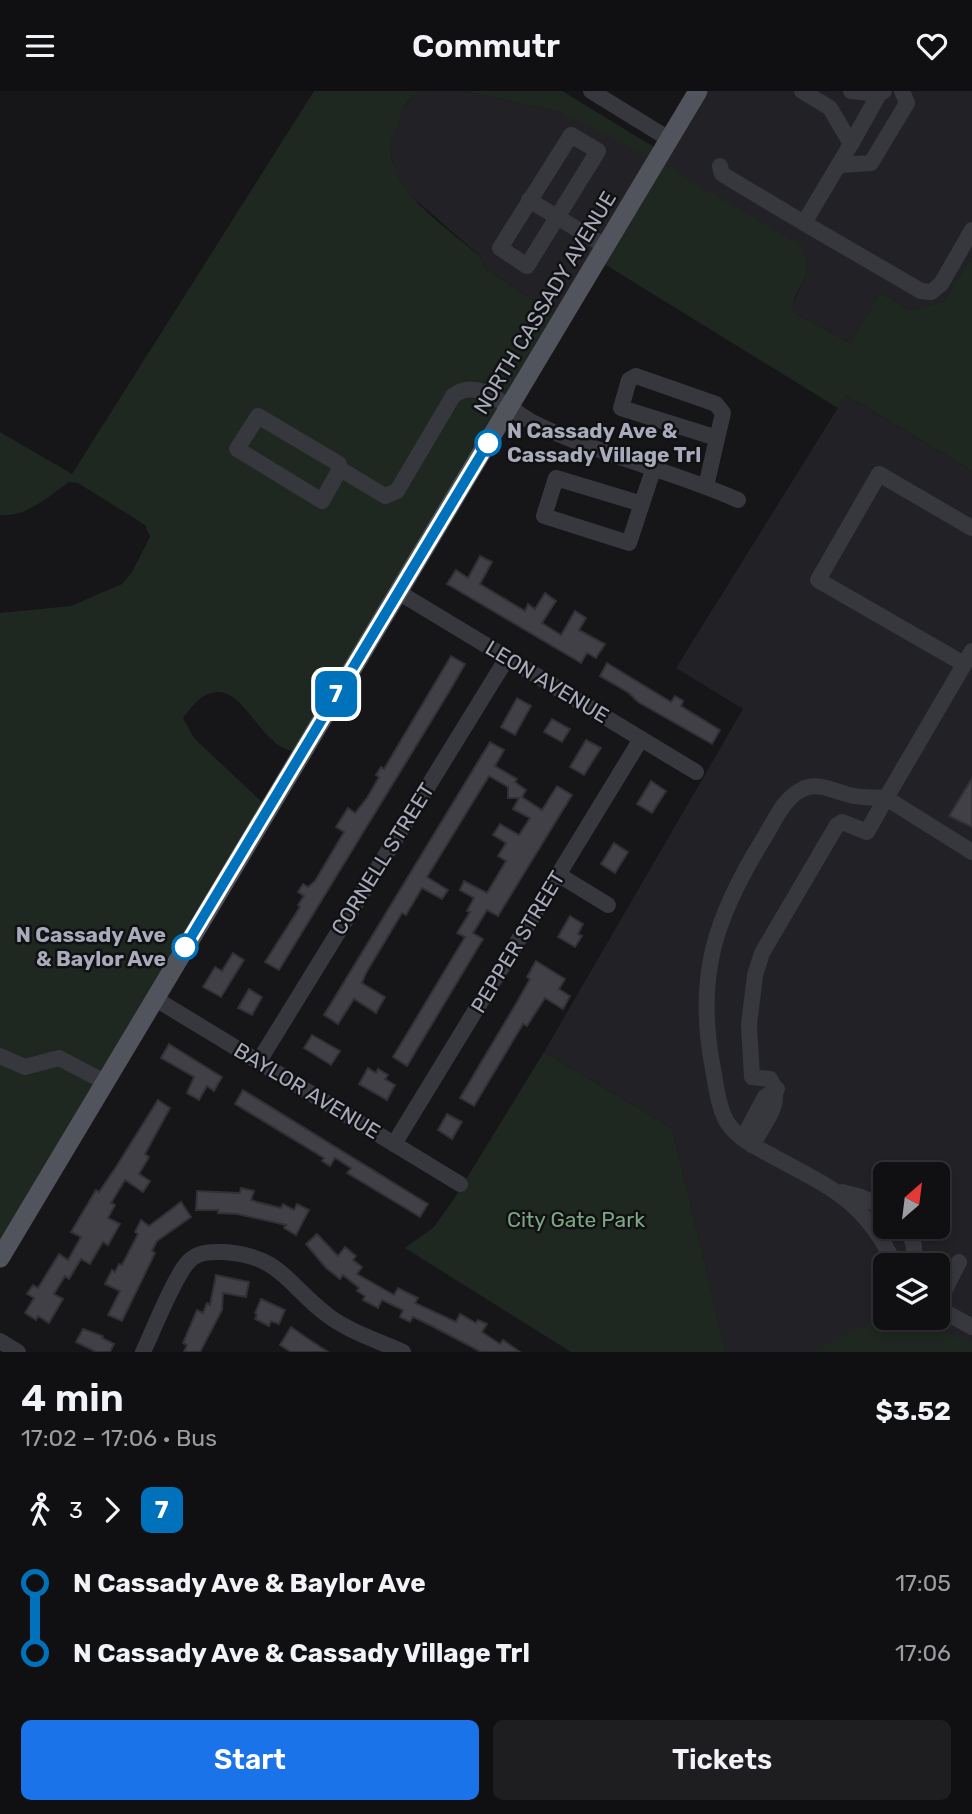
<!DOCTYPE html>
<meta charset="utf-8">
<style>
body{margin:0;font-family:Rubik,sans-serif;background:#1e1e21;color:#f1f3f6;height:100vh;display:flex;flex-direction:column;font-size:26px;white-space:nowrap}
*{box-sizing:border-box;margin:0}
p{font-size:23px;color:#9c9da0}
.icon{flex:none;width:38px;height:38px;fill:none;stroke:currentColor;stroke-width:2;stroke-linecap:round;stroke-linejoin:round}
.map{position:relative;height:1261px;overflow:hidden}
.sheet{display:flex;flex-direction:column;background:#101013;flex:1}
.sheet>*{flex:none}
.badge{padding:0 14px;border-radius:10px;font-size:24px;line-height:46px}
.needle{width:46px;rotate:28deg}
.tools{position:absolute;left:873px;top:1071px;display:grid;gap:14px}
.tools a{display:grid;place-items:center;width:77px;height:77px;border-radius:10px;background:#101013;box-shadow:0 4px 10px #0003,0 0 0 2px #303033;font-size:35px}
.map>.badge{position:absolute;translate:-50% -50%;box-shadow:0 0 0 4px #fff}
.legs{display:flex;align-items:center;gap:10px;height:77px;padding:0 21px;font-size:23px}
.legs p{margin-inline-start:auto}
.overview{display:flex;align-items:center;justify-content:space-between;height:119px;padding:0 21px}
h1{font-size:38px;font-weight:600;line-height:52px}
.primary-button{display:flex;gap:14px;margin-top:auto;padding:14px 21px}
.primary-button a{flex:1;height:80px;border-radius:10px;background:#1a73e8;color:#fff;font-size:28px;font-weight:600;line-height:80px;text-align:center}
.primary-button a+a{background:#1e1e21;color:#f1f3f6}
ul{padding:0 21px;list-style:none}
li{display:flex;align-items:center;gap:24px;height:70px;font-size:26px}
li i{display:grid;place-items:center;width:10px;height:100%;margin:0 9px;background:currentColor}
li i::after{content:'';width:18px;height:18px;margin:-9px;border:5px solid;border-radius:50%;background:#101013}
li p{margin-inline-start:auto}
li:first-child i{background:linear-gradient(#0000 50%,currentColor 0)}
li:last-child i{background:linear-gradient(currentColor 50%,#0000 0)}
header{display:flex;justify-content:space-between;align-items:center;height:91px;padding:0 21px;background:#101013;font-size:32px;font-weight:600}
.map>svg:first-child{display:block}
</style>
<header><svg class="icon" aria-label="menu" viewBox="0 0 24 24"><path d="M4 6h16M4 12h16M4 18h16"/></svg>Commutr<svg class="icon" aria-label="heart" viewBox="0 0 24 24"><path d="M12 20l-8-8c-3-5 5-10 8-4 3-6 11-1 8 4z"/></svg></header>
<div class="map">
<svg width="972" height="1261" viewBox="0 0 972 1261">
<rect width="100%" height="100%" fill="#161619"/>
<g fill="#222226" fill-rule="evenodd">
<path d="M420,0H464L560,21L654,56L687,0H972V165L944,210L911,219L880,202L850,252L793,221L792,214L806,185L660,71L555,224L484,177L480,165L410,104L394,80L390,55L401,21L414,3Z"/>
<path d="M846,304L972,380V1253L910,1227H938V1174H886L885,1227L812,1261H726L672,1037L544,961L743,618L676,577ZM886,1083H938V1136H886Z"/>
</g>
<g fill="#1e2720">
<path d="M314,0H420C407,7 401,21 397,35C395,41 391,49 391,55C388,100 450,139 480,165L484,177L555,224L295,660C256,657 242,579 201,607C194,612 188,621 183,627L194,647L264,713L0,1155V522L71,515L122,493L132,481L150,446L145,434L78,392L69,391C48,406 27,426 0,424V341L72,383Z"/>
<path d="M464,0H562L654,56L648,65L560,21Z"/>
<path d="M659,71L800,154C803,161 807,169 807,177C807,192 790,205 793,221L850,252L880,202L911,219L944,210L972,165V380L846,304L838,317L601,171Z"/>
<path d="M544,961L672,1037L726,1261H571L405,1157L434,1136L454,1108Z"/>
<path d="M880,1227H910L968,1250L972,1253V1261H812Z"/>
</g>
<g fill="#404046" stroke="#303035" stroke-width="2">
<path d="M480,465L492,471L480,493L525,520L528,513L535,518L545,502L556,510L542,532L561,544L575,520L586,527L579,539L605,553L596,567L587,562L581,572L447,493L456,479L468,487Z"/>
<path d="M451,565L465,573L449,601L279,879L265,871L300,816L298,814L304,805L298,801L303,793L308,796L315,790L344,741L336,736L348,717L355,722L367,707L379,686L376,684L381,676L384,678Z"/>
<path d="M607,572L671,611L675,605L683,610L681,615L720,639L712,653L638,611L629,602L600,585Z"/>
<path d="M517,607L531,615L515,644L501,636Z"/>
<path d="M552,628L570,638L562,651L544,641Z"/>
<path d="M586,649L601,657L584,684L570,676Z"/>
<path d="M490,651L504,659L495,675L517,688L515,691L526,699L522,706L542,719L557,695L572,704L498,825L487,819L473,842L483,848L407,975L393,966L465,846L457,842L470,821L467,820L474,807L460,799L464,790L487,802L506,770L498,765L506,752L493,744L500,733L519,744L530,727L513,718L519,707H508V696L489,685L427,786L448,799L442,808L422,797L406,824L402,822L366,882L362,892L385,906L376,922L354,908L338,933L324,924Z"/>
<path d="M972,687V736L949,725Z"/>
<path d="M651,690L666,700L652,722L637,713Z"/>
<path d="M614,752L628,761L615,782L601,773Z"/>
<path d="M570,825L583,833L578,843L582,845L575,856L558,846Z"/>
<path d="M233,862L244,869L221,906L203,896L215,876L222,880Z"/>
<path d="M536,870L565,888L559,898L570,905L563,918L545,907L527,935L523,933L474,1015L460,1007L517,911L530,888L527,886Z"/>
<path d="M249,898L262,906L252,924L238,917Z"/>
<path d="M312,944L340,960L331,974L304,957Z"/>
<path d="M169,953L222,986L214,1000L207,995L199,1009L187,1002L194,986L161,967Z"/>
<path d="M368,977L376,982L378,978L388,984L385,988L395,994L387,1009L359,993Z"/>
<path d="M243,999L428,1113L420,1126L347,1082L351,1077L335,1067L330,1075L322,1070L324,1067L235,1013Z"/>
<path d="M158,1009L170,1017L145,1063L149,1066L139,1083L150,1090L143,1101L125,1089L111,1112L115,1114L108,1127L120,1133L108,1154L103,1151L90,1173L81,1168L69,1188L65,1185L54,1203L63,1208L49,1232L38,1225L36,1229L25,1222L34,1207L27,1203L33,1194L38,1197L59,1163L68,1169L81,1146L71,1141L96,1099L99,1101L116,1076Z"/>
<path d="M447,1023L462,1031L452,1048L438,1039Z"/>
<path d="M241,1097L254,1100L251,1109L257,1111L281,1117L283,1113L294,1119L297,1113L309,1119L296,1144L284,1137L286,1134L237,1123L218,1122V1119H196L197,1100L240,1102Z"/>
<path d="M181,1111L191,1126L157,1150L152,1160L155,1162L122,1230L108,1224L120,1200L105,1193L112,1179L115,1181L119,1173L122,1174L138,1143L135,1141L141,1129L149,1135Z"/>
<path d="M317,1143L338,1165L345,1156L356,1165L353,1169L362,1176L357,1183L394,1204L398,1197L418,1207L415,1212L456,1231L460,1223L476,1232L478,1229L487,1233L482,1241L500,1253L503,1249L520,1261H481L430,1234L413,1226L410,1231L400,1226L403,1219L382,1209L378,1217L363,1209L365,1205L357,1200L359,1197L343,1184L340,1188L326,1177L306,1153Z"/>
<path d="M216,1184L249,1191L246,1206L223,1202L222,1219L200,1261H184L187,1254L183,1252L197,1219L203,1222L207,1212L210,1214Z"/>
<path d="M261,1208L285,1219L279,1233L271,1230L269,1235L255,1228L257,1224L255,1222Z"/>
<path d="M291,1236L307,1247L328,1261H291L280,1254Z"/>
<path d="M83,1238L103,1245L102,1247L114,1253L110,1261H96L76,1251Z"/>
</g>
<g fill="none" stroke-linecap="round" stroke-linejoin="round">
<g stroke="#37373e" stroke-width="16">
<path d="M591,0L669,48"/>
<path d="M802,0L830,17L851,53L804,132L921,200L931,201L941,193L972,139"/>
<path d="M851,0L879,3L884,0"/>
<path d="M571,44L598,60L527,175L500,157Z"/>
<path d="M851,53L879,3"/>
<path d="M839,74L871,72L907,12L902,0"/>
<path d="M720,75L722,83L804,132"/>
<path d="M529,109L605,155"/>
<path d="M340,378L339,373L258,325L237,358L322,410L340,378L385,405L397,400L453,305C478,284 509,319 532,331C598,364 671,379 738,409"/>
<path d="M706,395L723,322L716,313L636,285L629,289L621,317L717,347"/>
<path d="M642,413L556,387L544,425L629,452L654,376"/>
<path d="M398,501L696,681"/>
<path d="M964,573L818,489L879,383L972,437"/>
<path d="M559,784L608,814"/>
<path d="M154,907L460,1093"/>
<path d="M0,965L25,976L59,967L105,991"/>
<path d="M259,970L507,567"/>
<path d="M743,1047L765,1006L777,998"/>
<path d="M394,1053L641,648"/>
<path d="M752,1054C764,1033 785,1010 770,988L752,986L749,934L755,884L762,862L837,734L842,731L867,741L886,707L972,761"/>
<path d="M842,1101L861,1106L886,1117"/>
<path d="M908,1136L914,1155V1174"/>
<path d="M895,1174C866,1112 834,1098 776,1067C760,1058 741,1050 729,1034C719,1021 716,994 713,978C695,885 715,826 764,747C774,731 784,706 803,698C819,690 837,702 854,705C864,707 875,706 886,707L972,560"/>
<path d="M938,1212L959,1171"/>
<path d="M938,1217L972,1236"/>
<path d="M0,1250L18,1261"/>
<path d="M143,1261C153,1240 175,1184 189,1170C199,1160 212,1161 224,1161C281,1165 287,1193 326,1223C349,1241 377,1249 403,1261"/>
</g>
<path stroke="#52545d" stroke-width="19" d="M0,1167L698,0"/>
</g>
<g fill="none" stroke-linecap="round" stroke-linejoin="round">
<defs>
<path id="line-1" d="M185,856L488,352"/>
</defs>
<use href="#line-1" stroke="#fff" stroke-width="16"/>
<use href="#line-1" stroke="#0072bc" stroke-width="10"/>
</g>
<g fill="#fff" stroke="#0072bc" stroke-width="3.5">
<circle cx="488" cy="352" r="12"/>
<circle cx="185" cy="856" r="12"/>
</g>
<g text-anchor="middle" stroke-width="5" stroke-linejoin="round" paint-order="stroke">
<g font-size="21" fill="#a7abba" stroke="#111114">
<text transform="translate(545 212) rotate(-59)" y="7">NORTH CASSADY AVENUE</text>
<text transform="translate(547 591) rotate(31)" y="7">LEON AVENUE</text>
<text transform="translate(383 768) rotate(-58)" y="7">CORNELL STREET</text>
<text transform="translate(518 851) rotate(-59)" y="7">PEPPER STREET</text>
<text transform="translate(307 1000) rotate(31)" y="7">BAYLOR AVENUE</text>
</g>
<g font-size="21" font-weight="bold" fill="#a7abba" stroke="#111114" text-anchor="start">
<text x="507" y="347">N Cassady Ave &amp;<tspan x="507" dy="24">Cassady Village Trl</tspan></text>
<text x="166" y="851" text-anchor="end">N Cassady Ave<tspan x="166" dy="24">&amp; Baylor Ave</tspan></text>
</g>
<g font-size="21" fill="#7ca782" stroke="#111114">
<text x="576" y="1136">City Gate Park</text>
</g>
</g>
</svg>
<div class="tools">
<a><svg class="needle" viewBox="-14 -14 28 28"><path d="M0-13l5 13h-10z" fill="#e53935"/><path d="M0 13l5-13h-10z" fill="#9c9da0"/></svg></a>
<a><svg class="icon" aria-label="layers" viewBox="0 0 24 24"><path d="M12 4l9 5-9 5-9-5zM3 14l9 5 9-5"/></svg></a>
</div>
<b class="badge" style="left:336px;top:603px;background:#0072bc;color:#fff">7</b>
</div>
<section class="sheet">
<div class="overview"><div><h1>4 min</h1><p>17:02 – 17:06 · Bus</p></div><b>$3.52</b></div>
<div class="legs"><svg class="icon" aria-label="walk" viewBox="0 0 24 24"><circle cx="13" cy="4" r="2"/><path d="M13 8l-2 6 4 7M11 14l-3 7M7 12l3-4h3l4 4"/></svg>3<svg class="icon" aria-label="forward" viewBox="0 0 24 24"><path d="M9 5l7 7-7 7"/></svg><b class="badge" style="background:#0072bc;color:#fff">7</b></div>
<ul>
<li><i style="color:#0072bc"></i><b>N Cassady Ave &amp; Baylor Ave</b><p>17:05</p></li>
<li><i style="color:#0072bc"></i><b>N Cassady Ave &amp; Cassady Village Trl</b><p>17:06</p></li>
</ul>
<div class="primary-button"><a>Start</a><a>Tickets</a></div>
</section>
